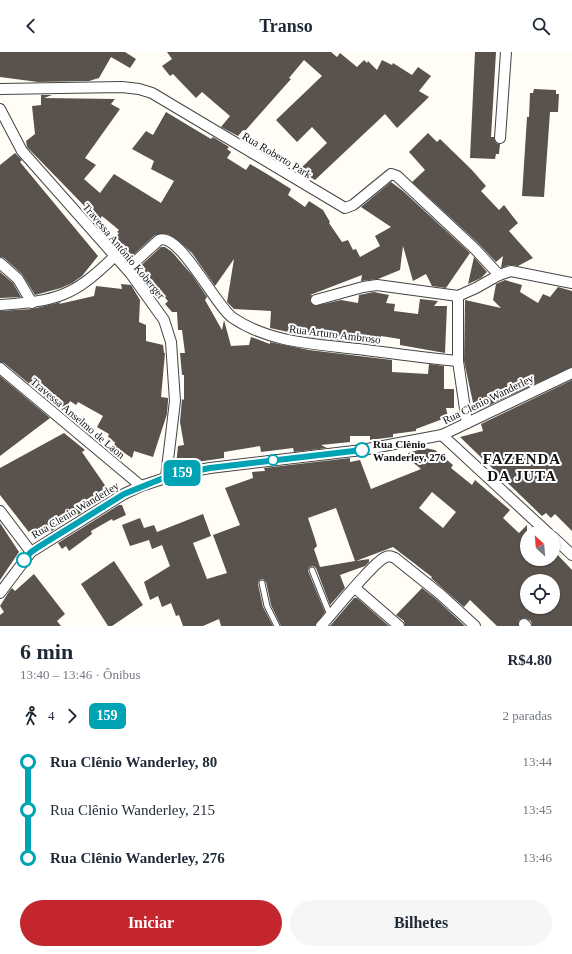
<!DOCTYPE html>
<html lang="pt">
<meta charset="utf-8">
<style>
body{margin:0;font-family:Georgia,serif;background:#f6f6f7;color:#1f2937;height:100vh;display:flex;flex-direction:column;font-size:15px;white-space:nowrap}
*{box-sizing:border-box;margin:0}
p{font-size:13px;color:#747a83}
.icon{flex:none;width:22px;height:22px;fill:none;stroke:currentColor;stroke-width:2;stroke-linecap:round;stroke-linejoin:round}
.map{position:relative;height:574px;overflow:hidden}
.side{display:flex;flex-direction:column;background:#fff;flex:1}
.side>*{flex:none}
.badge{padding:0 8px;border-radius:6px;font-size:14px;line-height:26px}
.needle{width:26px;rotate:334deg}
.tools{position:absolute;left:520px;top:474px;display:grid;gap:8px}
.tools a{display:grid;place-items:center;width:40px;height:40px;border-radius:50%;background:#fff;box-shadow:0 1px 3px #0004;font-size:20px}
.map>.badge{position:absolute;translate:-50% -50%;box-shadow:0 0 0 2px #fff}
.legs{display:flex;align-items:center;gap:6px;height:44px;padding:0 20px;font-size:13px}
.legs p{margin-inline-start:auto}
.summary{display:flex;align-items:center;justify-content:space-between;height:68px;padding:0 20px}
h1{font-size:22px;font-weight:700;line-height:30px}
.cta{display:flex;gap:8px;margin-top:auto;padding:8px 20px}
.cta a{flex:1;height:46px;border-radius:24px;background:#c4262e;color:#fff;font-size:16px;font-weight:700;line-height:46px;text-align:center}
.cta a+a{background:#f6f6f7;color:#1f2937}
ul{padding:0 20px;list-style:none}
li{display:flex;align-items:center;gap:14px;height:48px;font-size:15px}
li i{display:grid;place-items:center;width:6px;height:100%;margin:0 5px;background:currentColor}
li i::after{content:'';width:10px;height:10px;margin:-5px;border:3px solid;border-radius:50%;background:#fff}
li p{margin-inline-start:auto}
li:first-child i{background:linear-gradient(#0000 50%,currentColor 0)}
li:last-child i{background:linear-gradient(currentColor 50%,#0000 0)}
header{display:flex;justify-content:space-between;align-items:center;height:52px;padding:0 20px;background:#fff;font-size:18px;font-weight:700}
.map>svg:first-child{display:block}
</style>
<header><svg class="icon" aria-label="back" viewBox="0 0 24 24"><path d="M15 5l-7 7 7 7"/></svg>Transo<svg class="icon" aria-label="search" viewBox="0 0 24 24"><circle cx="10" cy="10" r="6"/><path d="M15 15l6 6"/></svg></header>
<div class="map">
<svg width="572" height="574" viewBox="0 0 572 574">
<rect width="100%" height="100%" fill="#fffdf5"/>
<g fill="#5a524d" fill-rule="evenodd">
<path d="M0,0H125L136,7L130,16L111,5L99,26L89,29L38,30L0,25Z"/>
<path d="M167,0H331L337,5L340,1L357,15L364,8L367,11L368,9L377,18L382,8L392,13L393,11L412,23L418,15L431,24L419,39L429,45L397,76L385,62L315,128L299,118L327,91L312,75L297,90L276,68L322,24L304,8L289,26L291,27L245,79L243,78L238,84L221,75L230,64L202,40L196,46L173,22L170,24L162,14L172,7Z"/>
<path d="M475,0H496L491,85H494L496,91L500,92L499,102H496L495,107L470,106Z"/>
<path d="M534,37L556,38V42H559L558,60H550L544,145L522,144L527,65H529L530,41H533Z"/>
<path d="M41,43H52L44,46L115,47L111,52L120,57L85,106L96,113L84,127L100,141L114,122L161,151L174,129L151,117L154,109L132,97L146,79L153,83L166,60L211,87L213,85L229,95L227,97L231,100L227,106L246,118L250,112L267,122L291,137L288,143L305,155L309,149L323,158L330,170L329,171L342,190L348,188L353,198L356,197L360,205L380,194L375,184L391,175L361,155L391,130L403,139L470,201L446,236L432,234L426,222L413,229L403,194L400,218L378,227L361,229L362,223L310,243H312L310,250L315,254L341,248L358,251L359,243L374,240L389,243L386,251L395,252L394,259L418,262L420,247L438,249L434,254H447L445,301L400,293V287L381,284L379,293L311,285L270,276L271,259L234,257L227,250L234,207L215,234L192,201L180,190L168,182L155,183L131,205L115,186L119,181L117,180L119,178L102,164L99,169L27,95L26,89L35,82L32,54L41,53Z"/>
<path d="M428,81L437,90L440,87L471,117L486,134L481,139L499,158L504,153L518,171L509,179L533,206L518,214L509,213L501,216L503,204L496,210L477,190L412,130L425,118L409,100Z"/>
<path d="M15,101L22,108L20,110L98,204L82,224L72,231L61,236L35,243L22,222L4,206L0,205V113Z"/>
<path d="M161,195H165L172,200L192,223L207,245L205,248L222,278L224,268L231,294L249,293L251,285L270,292V290L309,298L392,308V320L428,322L429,312L444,314V337H454V356H446L448,365L416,377V379L393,382V385L370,388V384H350V390L321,393L327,396L294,400L293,396L261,400L260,394L224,400V406L176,413L178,394L184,393L180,370L182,347L184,348V323H182L180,301H185L182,278H178L177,260H172L165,252L168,249L152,232L149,234L136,218Z"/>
<path d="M474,205L487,220L481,226L468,232Z"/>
<path d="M0,220L13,231L21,245L0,246Z"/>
<path d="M505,228L522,233L520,240L538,251L543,242L550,245L558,235L572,239V315L475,360L464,309L465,248L501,256L493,248L496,232Z"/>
<path d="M121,232L131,233L140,248L139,270L146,273V289L163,293L164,301H165L161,345L168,346V349L167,362L153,405L134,399L132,406L114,394L115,390L107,388L109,382L97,375L103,364L78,350L76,353L70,349L65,359L62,357L61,358L4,311L0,310V259L32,257L61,250L59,252L94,244L96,234L122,237Z"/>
<path d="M0,324L50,366L0,404Z"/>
<path d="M572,328V479L555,462L551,466L546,461L542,464L460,385L483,379L481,372Z"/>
<path d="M64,381L85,398L82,400L111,442L50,480L49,479L35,488L0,443V416Z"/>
<path d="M425,396L435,398L453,413L451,416L472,433L475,428L510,458L503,466L519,481L527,473V507H553V498L572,518V574H532L531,569L525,566L519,568L518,574H497L470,548L464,555L431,526L432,525L393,495L356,509L369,507V510L365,514L340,523L345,536L330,553L316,516L313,514L309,515L308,519L325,560L315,574H281L271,553L266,530L263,527L259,528L258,532L263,555L273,574H221L219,567L203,574H183L179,563L176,564L171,551L162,555L158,544L150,548L144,530L170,514L162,493L152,497L149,488L130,494L122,473L140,466L144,476L154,473L157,480L203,462L211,484L193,491L207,527L227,521L213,483L240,473L225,436L253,426L252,420L265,419L264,416L350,406V410L360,408L371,437L421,417L410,408L408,401ZM432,440L456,460L443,476L419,456ZM336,456L355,509L320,515L314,497L317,494L315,487L308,466ZM527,529H553V555H527Z"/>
<path d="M119,453H122L126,463L113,469L112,467L91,479L92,482L69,499L66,494L62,497L58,491Z"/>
<path d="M0,471L19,500L0,528Z"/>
<path d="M114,509L143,553L112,574H108L81,532Z"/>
<path d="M34,522L65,562L57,569L61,574H0V563L4,560L0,554L10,538L12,536L15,539Z"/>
<path d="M422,536L436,547L465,574H405L404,569L396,563Z"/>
<path d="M354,546H357L389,574H330Z"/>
</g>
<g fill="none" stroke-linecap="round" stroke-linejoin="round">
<defs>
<g id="service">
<path d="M312,518L330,563"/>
<path d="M262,531L267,554L277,574"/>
</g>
<g id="minor">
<path d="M0,37L122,35L139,37L152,41L345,156L353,153L391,122L397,124L475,197L499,223"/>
<path d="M0,57L22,99L131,222L164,268L171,290L175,349L166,425"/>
<path d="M500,86L506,0"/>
<path d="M0,211L18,227L32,251"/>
<path d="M127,217L159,188C179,179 216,255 233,266C270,291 316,292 358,297C391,301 425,306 458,309L467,371"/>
<path d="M316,248L363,235L377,233L458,244L476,236L499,223L511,219L572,231"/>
<path d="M0,253C57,249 73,245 115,204"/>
<path d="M458,309V244"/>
<path d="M0,316L141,434"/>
<path d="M442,383L548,481"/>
<path d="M0,459L31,500"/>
<path d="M553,485L572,503"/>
<path d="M355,536L399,574"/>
<path d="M0,541L31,500L124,442L141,434L181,421L210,416L362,398L442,383L572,321"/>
<path d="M524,572L526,574"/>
<path d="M321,574C333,561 374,509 386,505C390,503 392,505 395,506L440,542L475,574"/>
</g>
</defs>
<use href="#service" stroke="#444" stroke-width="7"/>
<use href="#minor" stroke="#444" stroke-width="12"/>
<use href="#service" stroke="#fff" stroke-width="5"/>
<use href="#minor" stroke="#fff" stroke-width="10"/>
</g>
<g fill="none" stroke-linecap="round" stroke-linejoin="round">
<defs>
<path id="line-1" d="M24,508L31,500L40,494L124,442L166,425L210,416L362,398"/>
</defs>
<use href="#line-1" stroke="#fff" stroke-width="9"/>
<use href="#line-1" stroke="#00a3b4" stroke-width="6"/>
</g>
<g fill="#fff" stroke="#00a3b4" stroke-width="2">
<circle cx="362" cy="398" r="7"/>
<circle cx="273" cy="408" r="5"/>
<circle cx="24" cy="508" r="7"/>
</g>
<g text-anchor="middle" stroke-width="4" stroke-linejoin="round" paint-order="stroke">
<g font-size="11" fill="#111" stroke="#fff">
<text transform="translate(277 103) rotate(31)" y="4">Rua Roberto Park</text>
<text transform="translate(124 199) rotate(50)" y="4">Travessa Antônio Koberger</text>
<text transform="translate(335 282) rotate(7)" y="4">Rua Arturo Ambroso</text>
<text transform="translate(488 347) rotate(-26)" y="4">Rua Clenio Wanderley</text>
<text transform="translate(78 366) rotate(40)" y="4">Travessa Anselmo de Laon</text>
<text transform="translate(75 458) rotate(-31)" y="4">Rua Clenio Wanderley</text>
</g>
<g font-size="11" font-weight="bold" fill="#111" stroke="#fff" text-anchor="start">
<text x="373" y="396">Rua Clênio<tspan x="373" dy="13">Wanderley, 276</tspan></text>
</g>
<g font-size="15" font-weight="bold" letter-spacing="1" fill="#111" stroke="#fff">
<text x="522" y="412">FAZENDA<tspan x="522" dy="17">DA JUTA</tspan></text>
</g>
</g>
</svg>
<div class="tools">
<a><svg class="needle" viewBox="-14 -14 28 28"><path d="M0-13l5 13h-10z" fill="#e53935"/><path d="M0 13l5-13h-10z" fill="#747a83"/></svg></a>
<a><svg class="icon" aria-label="locate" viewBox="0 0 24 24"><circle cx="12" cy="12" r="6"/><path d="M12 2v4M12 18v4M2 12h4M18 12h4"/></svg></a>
</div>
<b class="badge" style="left:182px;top:421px;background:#00a3b4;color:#fff">159</b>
</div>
<section class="side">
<div class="summary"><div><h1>6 min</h1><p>13:40 – 13:46 · Ônibus</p></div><b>R$4.80</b></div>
<div class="legs"><svg class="icon" aria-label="walk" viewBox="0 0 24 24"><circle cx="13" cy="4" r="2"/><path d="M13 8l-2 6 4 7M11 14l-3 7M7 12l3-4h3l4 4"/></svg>4<svg class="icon" aria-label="forward" viewBox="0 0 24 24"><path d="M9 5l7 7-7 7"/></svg><b class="badge" style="background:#00a3b4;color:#fff">159</b><p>2 paradas</p></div>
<ul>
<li><i style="color:#00a3b4"></i><b>Rua Clênio Wanderley, 80</b><p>13:44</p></li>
<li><i style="color:#00a3b4"></i><span>Rua Clênio Wanderley, 215</span><p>13:45</p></li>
<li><i style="color:#00a3b4"></i><b>Rua Clênio Wanderley, 276</b><p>13:46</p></li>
</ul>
<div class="cta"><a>Iniciar</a><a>Bilhetes</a></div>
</section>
